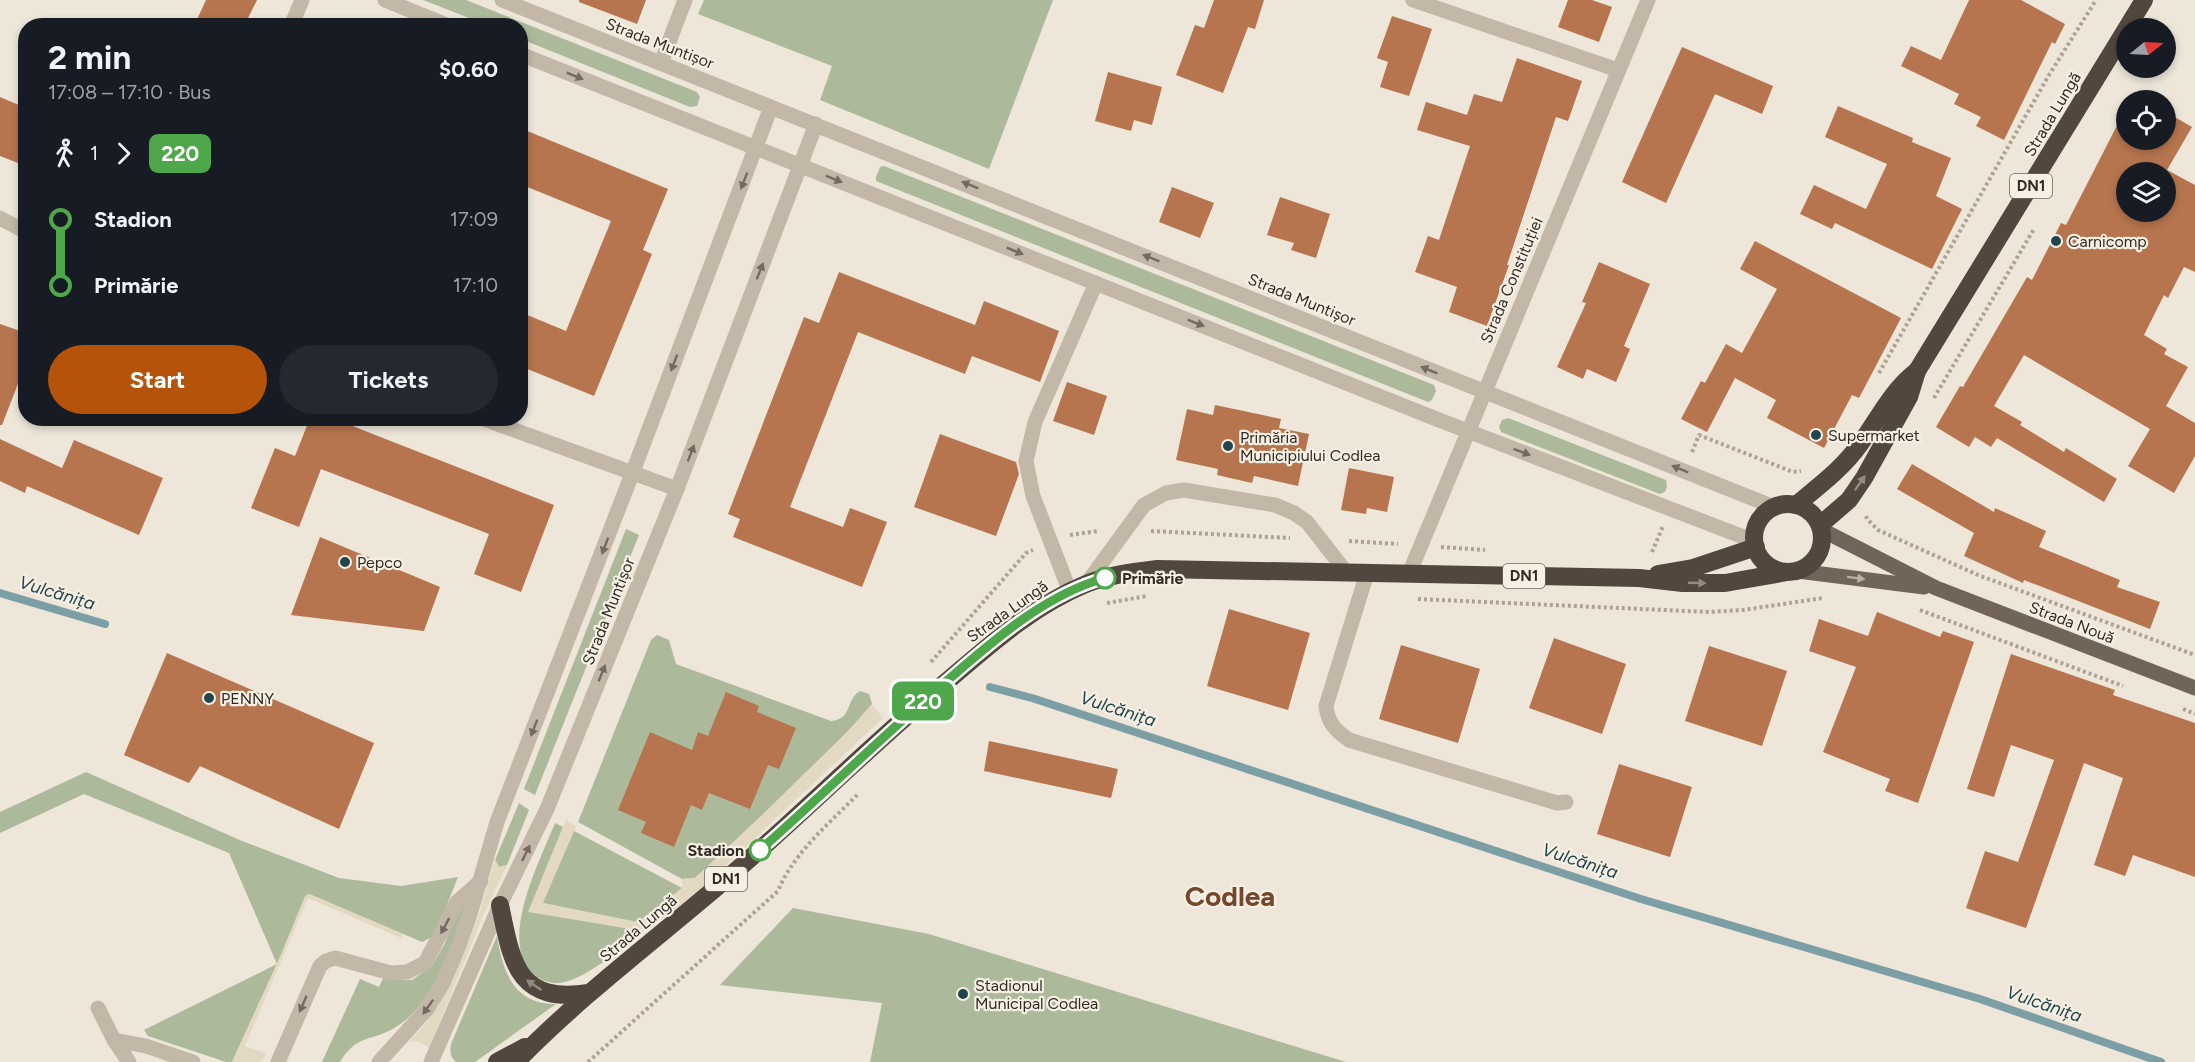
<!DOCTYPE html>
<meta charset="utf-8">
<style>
body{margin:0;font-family:Figtree,sans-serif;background:#242831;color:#f1f3f6;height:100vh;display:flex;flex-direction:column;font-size:22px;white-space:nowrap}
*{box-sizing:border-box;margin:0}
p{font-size:20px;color:#9ea1a6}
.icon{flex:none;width:33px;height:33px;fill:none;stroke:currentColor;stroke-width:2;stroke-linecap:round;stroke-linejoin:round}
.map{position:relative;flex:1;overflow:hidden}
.sheet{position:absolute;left:18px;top:18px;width:510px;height:408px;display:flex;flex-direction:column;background:#171b24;border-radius:24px;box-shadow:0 3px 9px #0003}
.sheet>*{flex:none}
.badge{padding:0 12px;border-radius:9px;font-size:21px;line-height:39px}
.needle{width:39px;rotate:72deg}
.buttons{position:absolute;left:2116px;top:18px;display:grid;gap:12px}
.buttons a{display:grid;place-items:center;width:60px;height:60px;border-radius:50%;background:#171b24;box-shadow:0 3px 9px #0003;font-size:30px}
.map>.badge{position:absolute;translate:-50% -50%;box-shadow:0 0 0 3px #fff}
.legs{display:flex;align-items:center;gap:9px;height:66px;padding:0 30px;font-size:20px}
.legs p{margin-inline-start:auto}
.headline{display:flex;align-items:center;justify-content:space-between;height:102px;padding:0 30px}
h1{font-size:33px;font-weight:700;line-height:45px}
.action{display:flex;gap:12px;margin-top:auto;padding:12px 30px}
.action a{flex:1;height:69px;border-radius:36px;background:#b45309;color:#fff;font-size:24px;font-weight:700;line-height:69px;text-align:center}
.action a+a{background:#242831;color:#f1f3f6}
ul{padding:0 30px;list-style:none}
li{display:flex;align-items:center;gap:21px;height:66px;font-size:22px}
li i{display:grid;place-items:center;width:9px;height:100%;margin:0 8px;background:currentColor}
li i::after{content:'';width:15px;height:15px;margin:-8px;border:4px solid;border-radius:50%;background:#171b24}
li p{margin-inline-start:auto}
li:first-child i{background:linear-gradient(#0000 50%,currentColor 0)}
li:last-child i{background:linear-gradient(currentColor 50%,#0000 0)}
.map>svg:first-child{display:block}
</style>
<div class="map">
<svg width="2195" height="1062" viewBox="0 0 2195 1062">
<rect width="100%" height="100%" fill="#ede6d9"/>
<g fill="#acba9b">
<path d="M423,0H466L697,92L700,97L697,106L690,107L521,39L520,26L487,25Z"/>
<path d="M704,0H1053L989,169L820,100L832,66L698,14Z"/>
<path d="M884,166L1434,385L1436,391L1432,400L1428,402L876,181V177L880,167Z"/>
<path d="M1508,418L1666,480L1667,486L1665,492L1660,494L1501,432L1499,427L1502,420Z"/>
<path d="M626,529L639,535L535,795L524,789Z"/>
<path d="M657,635L669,640L676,664L831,721C853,719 845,700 860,691L869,694L872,704C818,767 755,822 695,878L682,879L578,822L651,640Z"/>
<path d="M86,772L242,841L339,878L401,886L458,877L437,930L432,937L422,942L309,894L232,1062H226L148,1036L144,1030L277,964L229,853L84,794L0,833V812Z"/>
<path d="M519,803L529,810L507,865L499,867L495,860Z"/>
<path d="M555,823L563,827L529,911L643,931C622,947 596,971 571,980C559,985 548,984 537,977C494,946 541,859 555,823Z"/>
<path d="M574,831L682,888L638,923L542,903Z"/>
<path d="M467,901C451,945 438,1000 396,1027C373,1042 357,1033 340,1062H322L360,979L379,987L384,976L403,980H412L432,966L445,943L457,909Z"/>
<path d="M793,908L929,934L1346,1062H870L882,1003L720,985Z"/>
<path d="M497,936C503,973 514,1004 556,1004L475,1062H456C450,1057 450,1052 451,1044Z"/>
</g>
<g fill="#e3d9c2">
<path d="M872,704L883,718L688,901L643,931L528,912L566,820L576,826L543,903L638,922L682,888V879L695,878L763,814L851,728Z"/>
<path d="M495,860L499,867L507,865L484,914L429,1048L420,1042L410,1041L426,1023L452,982L478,918Z"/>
<path d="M309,894L403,934L401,938L308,898L245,1046L267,1054L260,1062H232L277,964L305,896Z"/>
</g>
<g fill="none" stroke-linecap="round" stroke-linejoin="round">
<g stroke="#7c9fa6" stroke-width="8">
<path d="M0,593L105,624"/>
<path d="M990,687L1032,698L1641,899L1980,999L2161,1062"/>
</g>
</g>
<g fill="#b6754e" fill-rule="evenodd">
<path d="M206,0H257L244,26H194Z"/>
<path d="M579,0H646L637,24L579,2Z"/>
<path d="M1214,0H1264L1255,29L1248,27L1223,93L1176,75L1195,25L1204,28Z"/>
<path d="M1568,0H1592L1612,7L1599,42L1558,27Z"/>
<path d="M1969,0H2021L2065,24L2055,44L2052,42L2004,140L1976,126L1981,117L1954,104L1959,94L1901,66L1911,46L1941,60Z"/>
<path d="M1392,16L1432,29L1409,96L1380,87L1388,62L1377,58Z"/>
<path d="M1682,47L1773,86L1762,114L1715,94L1666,203L1622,182Z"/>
<path d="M1517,58L1582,81L1568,121L1556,117L1507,265H1509L1487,326L1449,312L1457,287L1415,272L1428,236L1439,240L1470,146L1417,130L1426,102L1467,115L1474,94L1502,102Z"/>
<path d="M1108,72L1162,87L1152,125L1134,120L1131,131L1095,121Z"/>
<path d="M0,97L26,108V146L18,163L0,156Z"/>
<path d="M1838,106L1913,138L1912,142L1951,158L1936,196L1962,209L1932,269L1835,223L1832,229L1800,214L1814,185L1866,209L1887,164L1825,137Z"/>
<path d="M2127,106V140H2166V112L2192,127L2167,170L2195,185V272L2184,267L2168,298L2164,295L2144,335L2167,349L2164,354L2188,367L2166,406L2195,423V456L2174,493L2128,466L2150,429L2024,355L1994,406L2022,422L2020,425L2064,452L2066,448L2117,479L2104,502L1997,438L1991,447L1975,437L1969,447L1936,427L1960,386L1963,387L2027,277L2032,280L2061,223L2066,225ZM2127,172H2166V212H2127Z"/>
<path d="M520,128L668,189L643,250L652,254L594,396L520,366V312L566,331L611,221L520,184Z"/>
<path d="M1172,187L1214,203L1200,238L1159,222Z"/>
<path d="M1280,197L1330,214L1316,258L1291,250L1294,243L1267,235Z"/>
<path d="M1755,241L1901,318L1859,398L1852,395L1824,448L1767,418L1776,400L1735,378L1707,432L1681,419L1701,381L1705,383L1726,344L1742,353L1777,289L1740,269Z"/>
<path d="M1599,262L1650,284L1624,346L1630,349L1616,382L1587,369L1583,379L1557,367L1586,303L1582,302Z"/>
<path d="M839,272L975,325L984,301L1059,331L1040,382L972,356L965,374L858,332L790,507L843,527L850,508L887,522L862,587L733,537L740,519L728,514L804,317L819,323Z"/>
<path d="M0,324L26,333V363L2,425H0Z"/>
<path d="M1067,382L1107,396L1094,435L1053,421Z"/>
<path d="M1215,405L1281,419L1279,428L1309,434L1298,486L1254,476L1252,483L1217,475L1218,469L1176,460L1187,409L1213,415Z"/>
<path d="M310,418H332L554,505L521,592L474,574L489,534L321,469L299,527L251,508L275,448L295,456Z"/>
<path d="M940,434L1016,462L1019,474L996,536L914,507Z"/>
<path d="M0,439L62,468L74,440L163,478L139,535L27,486L25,493L0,481Z"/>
<path d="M1912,464L1994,512L1995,508L2046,531L2039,547L2120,580L2117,587L2160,602L2150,629L2024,580L2023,583L1964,556L1974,533L1897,489Z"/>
<path d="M1349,468L1394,477L1387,512L1367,508L1366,514L1341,510Z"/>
<path d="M320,537L440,587L424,631L291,615Z"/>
<path d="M1229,609L1310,633L1288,710L1207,686Z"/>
<path d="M1877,612L1940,637L1943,631L1974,642L1918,803L1885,791L1890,779L1823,752L1856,667L1809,651L1819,619L1868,636Z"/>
<path d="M1554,638L1626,664L1602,734L1529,708Z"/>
<path d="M1401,645L1480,669L1458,743L1379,719Z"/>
<path d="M1709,646L1787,671L1762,746L1685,721Z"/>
<path d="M167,653L374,743L339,829L200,766L189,783L124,755Z"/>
<path d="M2011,654L2115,690L2113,695L2195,723V877L2133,855L2125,876L2094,865L2123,778L2084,763L2026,928L1966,908L1985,851L2018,862L2054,760L2011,745L1994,797L1967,789Z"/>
<path d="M726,692L759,706L757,712L796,728L779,769L768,765L750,809L709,793L702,810L691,805L674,847L641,833L646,822L618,810L650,732L692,750L698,732L708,736Z"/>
<path d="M989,741L1118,769L1111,798L984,771Z"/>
<path d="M1619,764L1692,787L1670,857L1597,834Z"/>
</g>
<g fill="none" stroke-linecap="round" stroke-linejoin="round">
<g stroke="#afa291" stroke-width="4" stroke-dasharray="3 3" stroke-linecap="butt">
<path d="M1879,373L2049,75L2096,0"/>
<path d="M1934,398L2034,229"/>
<path d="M1692,452L1699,435L1793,472L1801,471"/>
<path d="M1866,516L1867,519L1878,530L1978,575L2195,655"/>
<path d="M1151,531L1290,538"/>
<path d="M1070,535L1098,531"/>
<path d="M1349,541L1398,544"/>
<path d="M1441,547L1485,550"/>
<path d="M1652,552L1663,526"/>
<path d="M1418,599L1709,612L1743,610L1823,598"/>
<path d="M1107,603L1147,596"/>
<path d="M1920,610L2123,686"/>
<path d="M931,662L1026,553L1033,550"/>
<path d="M2183,709L2195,714"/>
<path d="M588,1062L778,891C794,852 830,823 859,793"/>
</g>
<g stroke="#c3b8a7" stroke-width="15">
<path d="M385,0L449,26"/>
<path d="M502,0L1774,507"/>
<path d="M1413,0L1618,70"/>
<path d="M291,26L302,0"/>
<path d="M520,54L1439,420L1754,541"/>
<path d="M661,63L685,0"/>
<path d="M0,218L26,232"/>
<path d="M481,418L677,489"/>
<path d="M1367,573L1326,706C1328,723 1335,730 1349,740L1557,803L1566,802"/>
<path d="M1409,574L1648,0"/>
<path d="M1087,583L1144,505L1166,493L1184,490L1275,505L1294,513L1307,522L1346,572"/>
<path d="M1070,592L1033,496L1026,461L1035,422L1096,283"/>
<path d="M98,1008L114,1040L129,1062"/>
<path d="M114,1040L146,1046L193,1062"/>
<path d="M278,1062L320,966L326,961L335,958L391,973L407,972L425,963L457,902L481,881"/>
<path d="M379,1062L427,1009L443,983L456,953L469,918L497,822L632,474L771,107"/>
<path d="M431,1062L500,905L547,809L677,489L816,124"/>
</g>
<g stroke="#716459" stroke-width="15">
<path d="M1822,530L1936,588L2195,688"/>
<path d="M1798,571L1924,587"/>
</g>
<g stroke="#51473e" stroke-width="18">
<circle cx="1788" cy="538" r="34"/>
<path d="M1796,505C1819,486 1843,468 1860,444C1879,418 1891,391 1917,371"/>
<path d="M1820,525L1849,500L1864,478L1909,397L1917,371L2144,0"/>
<path d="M1658,574L1693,568L1756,547"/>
<path d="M500,905C512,963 517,1004 589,993"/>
<path d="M497,1062L525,1047"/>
<path d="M516,1062C587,989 670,929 746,862C815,801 881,736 952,677C993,642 1035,605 1086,584C1108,575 1133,572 1157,569L1639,578L1683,583H1725L1787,572"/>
</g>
</g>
<defs><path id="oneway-solid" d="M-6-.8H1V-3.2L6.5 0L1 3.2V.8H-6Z" transform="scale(1.5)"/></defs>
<g fill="#736a60">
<use href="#oneway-solid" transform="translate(575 76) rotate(22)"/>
<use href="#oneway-solid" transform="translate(834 179) rotate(22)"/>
<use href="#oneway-solid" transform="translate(744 181) rotate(111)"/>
<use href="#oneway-solid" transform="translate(970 185) rotate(-158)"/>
<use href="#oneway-solid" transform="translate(1015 251) rotate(22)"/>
<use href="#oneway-solid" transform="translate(1151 258) rotate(-158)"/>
<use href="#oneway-solid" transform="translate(760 271) rotate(-69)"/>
<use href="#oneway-solid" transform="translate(1196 323) rotate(22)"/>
<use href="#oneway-solid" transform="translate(674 363) rotate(111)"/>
<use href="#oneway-solid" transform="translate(1429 370) rotate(-158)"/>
<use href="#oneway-solid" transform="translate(1522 452) rotate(21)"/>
<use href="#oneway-solid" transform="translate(691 453) rotate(-69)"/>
<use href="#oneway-solid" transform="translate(1680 469) rotate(-158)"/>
<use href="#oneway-solid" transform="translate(605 546) rotate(111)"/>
<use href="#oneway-solid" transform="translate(602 673) rotate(-68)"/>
<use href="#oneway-solid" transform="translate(534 728) rotate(111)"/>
<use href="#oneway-solid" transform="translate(526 853) rotate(-64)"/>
<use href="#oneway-solid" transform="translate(445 926) rotate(118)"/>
<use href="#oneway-solid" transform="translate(303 1004) rotate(114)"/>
<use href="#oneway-solid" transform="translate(428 1007) rotate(125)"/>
</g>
<g fill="#938b80">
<use href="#oneway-solid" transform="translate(1860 483) rotate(-55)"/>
<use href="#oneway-solid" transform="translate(1697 583) rotate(2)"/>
<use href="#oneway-solid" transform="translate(534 985) rotate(-146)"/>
</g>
<use fill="#bab1a5" href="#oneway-solid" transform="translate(1856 578) rotate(7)"/>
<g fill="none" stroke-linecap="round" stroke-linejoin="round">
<defs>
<path id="line-1" d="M760,850C826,792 889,730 956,673C1000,635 1048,594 1105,578"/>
</defs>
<use href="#line-1" stroke="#fff" stroke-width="14"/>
<use href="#line-1" stroke="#4ea74b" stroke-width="9"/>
</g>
<g fill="#21444d" stroke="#f6f0e4" stroke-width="2">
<circle cx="2056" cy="241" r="6"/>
<circle cx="1816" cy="435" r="6"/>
<circle cx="1228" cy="446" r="6"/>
<circle cx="345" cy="562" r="6"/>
<circle cx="209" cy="698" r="6"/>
<circle cx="963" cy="994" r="6"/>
</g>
<g fill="#fff" stroke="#4ea74b" stroke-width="3">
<circle cx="1105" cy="578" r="10"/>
<circle cx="760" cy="850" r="10"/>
</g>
<g text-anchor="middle" stroke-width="4.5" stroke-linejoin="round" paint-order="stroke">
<g fill="#f6f0e4" stroke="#6c665f" stroke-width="1.5">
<rect x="2010" y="174" width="42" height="24" rx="4.5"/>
<rect x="1503" y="564" width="42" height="24" rx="4.5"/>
<rect x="705" y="867" width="42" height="24" rx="4.5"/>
</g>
<g font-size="15" font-weight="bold" fill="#312b26">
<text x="2031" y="191">DN1</text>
<text x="1524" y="581">DN1</text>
<text x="726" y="884">DN1</text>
</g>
<g font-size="16" fill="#312b26" stroke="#f6f0e4">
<text transform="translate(660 43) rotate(21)" y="6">Strada Muntișor</text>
<text transform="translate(2052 114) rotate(-59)" y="6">Strada Lungă</text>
<text transform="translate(1511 280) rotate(-67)" y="6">Strada Constituției</text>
<text transform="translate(1302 299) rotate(22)" y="6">Strada Muntișor</text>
<text transform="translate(608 611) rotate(-68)" y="6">Strada Muntișor</text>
<text transform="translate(1007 611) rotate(-35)" y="6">Strada Lungă</text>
<text transform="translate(2072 622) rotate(21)" y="6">Strada Nouă</text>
<text transform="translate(638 928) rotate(-40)" y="6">Strada Lungă</text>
</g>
<g font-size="16" fill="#312b26" stroke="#f6f0e4" text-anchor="start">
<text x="2068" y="247">Carnicomp</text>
<text x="1828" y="441">Supermarket</text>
<text x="1240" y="443">Primăria<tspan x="1240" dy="18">Municipiului Codlea</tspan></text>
<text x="357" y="568">Pepco</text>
<text x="221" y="704">PENNY</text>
<text x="975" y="991">Stadionul<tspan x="975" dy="18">Municipal Codlea</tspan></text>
</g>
<g font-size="16" font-weight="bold" fill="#312b26" stroke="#f6f0e4" text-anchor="start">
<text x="1122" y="584">Primărie</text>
<text x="744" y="856" text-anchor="end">Stadion</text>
</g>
<g font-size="18" font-style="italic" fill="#21444d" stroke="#f6f0e4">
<text transform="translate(57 593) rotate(17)" y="6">Vulcănița</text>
<text transform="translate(1118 709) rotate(18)" y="6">Vulcănița</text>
<text transform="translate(1580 861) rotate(18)" y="6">Vulcănița</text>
<text transform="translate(2044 1004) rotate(19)" y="6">Vulcănița</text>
</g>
<g font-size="28" font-weight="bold" fill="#75462a" stroke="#f6f0e4">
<text x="1230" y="906">Codlea</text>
</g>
</g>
</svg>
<div class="buttons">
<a><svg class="needle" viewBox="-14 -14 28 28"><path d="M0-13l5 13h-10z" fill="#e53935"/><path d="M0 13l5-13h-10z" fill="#9ea1a6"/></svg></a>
<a><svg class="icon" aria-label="locate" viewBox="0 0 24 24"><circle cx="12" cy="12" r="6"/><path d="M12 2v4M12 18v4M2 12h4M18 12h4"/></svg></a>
<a><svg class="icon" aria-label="layers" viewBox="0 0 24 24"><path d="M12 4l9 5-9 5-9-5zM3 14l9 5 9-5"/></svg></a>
</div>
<b class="badge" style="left:923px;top:701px;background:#4ea74b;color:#fff">220</b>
<section class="sheet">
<div class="headline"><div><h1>2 min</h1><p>17:08 – 17:10 · Bus</p></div><b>$0.60</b></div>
<div class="legs"><svg class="icon" aria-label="walk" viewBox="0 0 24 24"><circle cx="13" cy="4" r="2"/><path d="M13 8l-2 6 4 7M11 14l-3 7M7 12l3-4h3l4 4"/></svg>1<svg class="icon" aria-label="forward" viewBox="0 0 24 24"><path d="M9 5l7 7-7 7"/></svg><b class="badge" style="background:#4ea74b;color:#fff">220</b></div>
<ul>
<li><i style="color:#4ea74b"></i><b>Stadion</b><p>17:09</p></li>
<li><i style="color:#4ea74b"></i><b>Primărie</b><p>17:10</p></li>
</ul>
<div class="action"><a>Start</a><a>Tickets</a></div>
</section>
</div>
